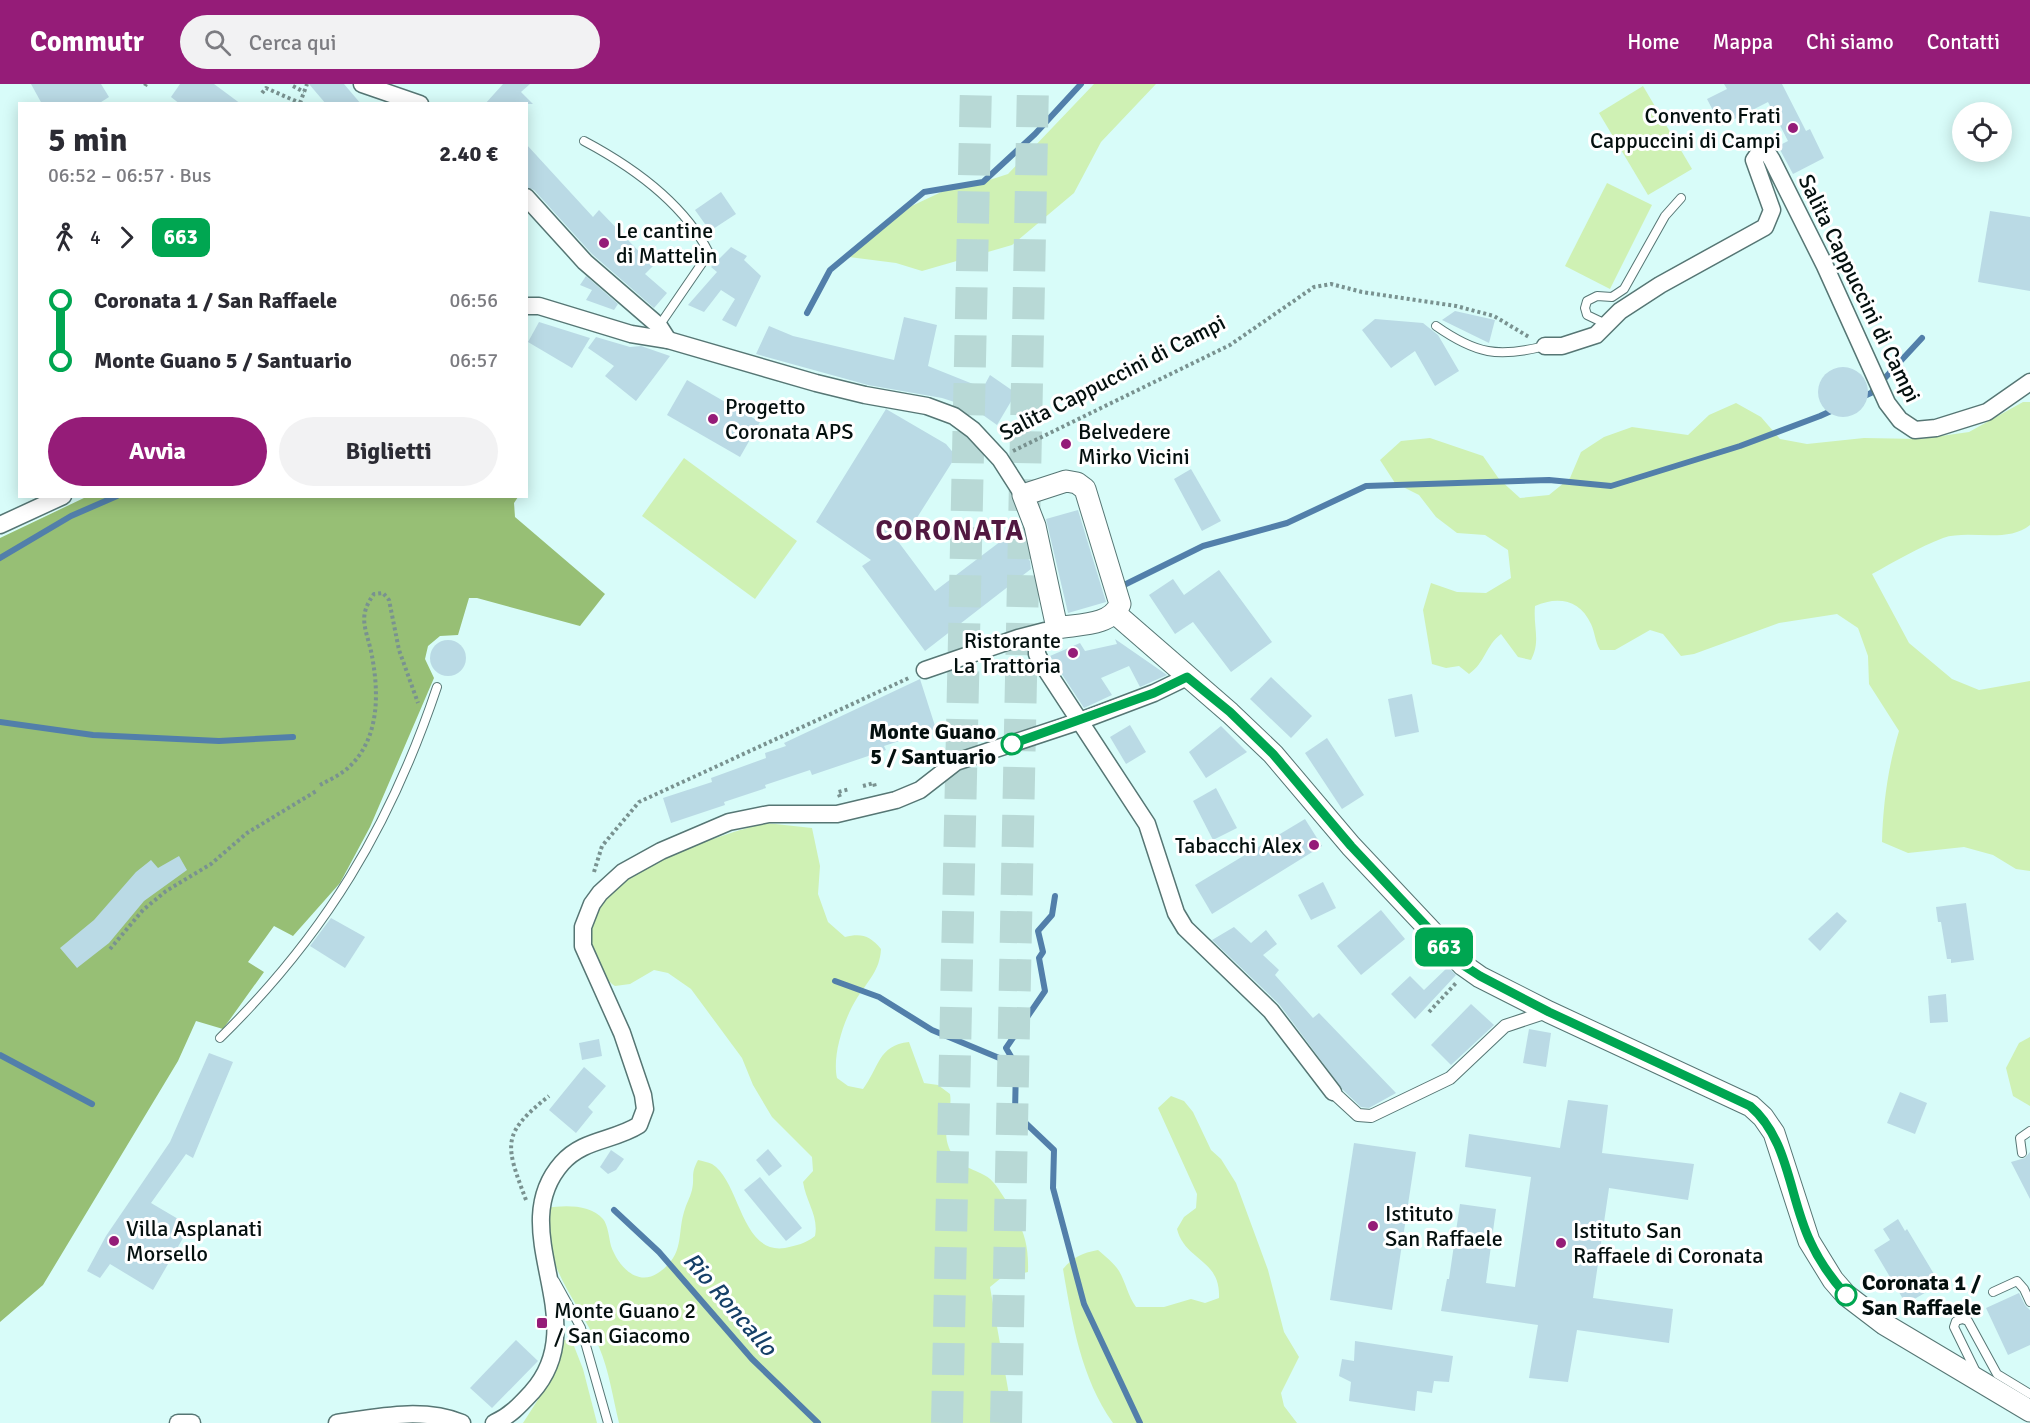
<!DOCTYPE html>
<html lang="it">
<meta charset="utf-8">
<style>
body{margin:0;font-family:Signika,sans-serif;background:#f2f2f3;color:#2b2b33;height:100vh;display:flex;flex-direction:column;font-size:22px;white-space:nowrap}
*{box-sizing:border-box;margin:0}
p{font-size:20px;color:#7c7c81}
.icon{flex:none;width:33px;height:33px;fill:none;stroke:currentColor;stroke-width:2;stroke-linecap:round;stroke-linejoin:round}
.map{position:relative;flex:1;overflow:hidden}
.details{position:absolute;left:18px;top:18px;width:510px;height:396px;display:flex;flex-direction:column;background:#fff;border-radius:0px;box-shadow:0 3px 15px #0003}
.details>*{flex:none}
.badge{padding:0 12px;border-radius:9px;font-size:21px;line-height:39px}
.controls{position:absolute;left:1952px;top:18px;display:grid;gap:12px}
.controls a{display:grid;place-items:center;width:60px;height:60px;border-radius:50%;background:#fff;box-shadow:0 3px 15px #0003;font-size:30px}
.map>.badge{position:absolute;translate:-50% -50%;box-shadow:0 0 0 3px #fff}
.legs{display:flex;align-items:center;gap:9px;height:66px;padding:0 30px;font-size:20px}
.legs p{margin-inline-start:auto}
.headline{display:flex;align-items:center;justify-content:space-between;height:102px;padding:0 30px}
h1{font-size:33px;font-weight:700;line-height:45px}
.primary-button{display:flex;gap:12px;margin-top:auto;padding:12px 30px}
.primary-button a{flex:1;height:69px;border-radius:36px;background:#951c78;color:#fff;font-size:24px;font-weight:700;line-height:69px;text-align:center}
.primary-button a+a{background:#f2f2f3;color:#2b2b33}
ul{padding:0 30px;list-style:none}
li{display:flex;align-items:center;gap:21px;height:60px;font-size:22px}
li i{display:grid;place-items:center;width:9px;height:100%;margin:0 8px;background:currentColor}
li i::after{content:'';width:15px;height:15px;margin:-8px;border:4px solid;border-radius:50%;background:#fff}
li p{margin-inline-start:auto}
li:first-child i{background:linear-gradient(#0000 50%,currentColor 0)}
li:last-child i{background:linear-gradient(currentColor 50%,#0000 0)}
header{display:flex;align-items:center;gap:36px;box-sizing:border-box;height:84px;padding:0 30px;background:#951c78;color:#fff}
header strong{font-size:28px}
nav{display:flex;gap:33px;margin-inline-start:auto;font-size:21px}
.search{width:420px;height:54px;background:#f2f2f3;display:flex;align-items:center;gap:15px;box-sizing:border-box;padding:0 21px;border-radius:33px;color:#7c7c81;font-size:22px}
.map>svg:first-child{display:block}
</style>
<header>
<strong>Commutr</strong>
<div class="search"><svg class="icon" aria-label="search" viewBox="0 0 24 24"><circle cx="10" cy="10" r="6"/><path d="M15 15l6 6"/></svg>Cerca qui</div>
<nav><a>Home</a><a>Mappa</a><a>Chi siamo</a><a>Contatti</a></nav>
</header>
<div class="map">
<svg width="2030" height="1339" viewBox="0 0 2030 1339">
<rect width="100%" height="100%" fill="#d8fcf9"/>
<g fill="#cff1b4">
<path d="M1094,0H1156L1101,58L1074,109L1012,161L922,187L896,179L849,173L901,127L952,103L980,99L1008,90Z"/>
<path d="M1643,2L1692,85L1648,111L1599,29Z"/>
<path d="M1607,99L1652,121L1610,205L1565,182Z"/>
<path d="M2023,318H2030V441C2007,460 1969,445 1943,454C1919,463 1894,478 1872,490L1909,559L1952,595L1979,606L2030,597V787L2016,785L1993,771L1964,763L1908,769L1882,758C1883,720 1888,683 1899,647L1869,600L1868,572L1858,544L1837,530L1779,539L1694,570L1681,572L1663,550L1650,546L1615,566H1600C1595,557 1595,549 1591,540C1580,515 1557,512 1535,522C1533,543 1541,557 1531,576L1518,573L1501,550C1486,561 1485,579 1469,590L1459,582L1446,584L1432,580L1423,526L1431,499L1457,508L1486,509L1511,494L1508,466L1485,451L1457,449L1436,433L1419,411L1395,399L1380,376L1401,357L1430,354L1483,372L1499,395L1520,414L1549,411L1570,394L1581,368L1604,353L1632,343L1688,351L1709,331L1736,319L1761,333L1780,355L1807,360L1864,354L1920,355L1969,348Z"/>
<path d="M684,374L797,457L755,515L642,432Z"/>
<path d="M766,739L812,744L820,782L818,810L828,838L845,853C862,849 870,852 881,865C880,886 868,897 857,914C844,935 832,971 837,994L848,1002L863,1005C879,984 878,961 909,958L924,999L938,1001L950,1010C953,1029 941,1044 949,1064C957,1082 969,1083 984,1091C994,1096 999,1106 1005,1115C1022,1142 1029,1156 1028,1188L1001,1194L990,1203L1014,1339H619C613,1315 609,1286 599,1263C579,1219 539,1176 547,1124C563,1121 591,1120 603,1135C608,1141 609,1154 611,1162C618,1182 637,1203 658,1189C685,1171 677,1151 684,1128C686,1120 690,1114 692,1106C695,1092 690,1091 698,1076C702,1077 708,1078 712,1080C740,1097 741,1171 785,1164C797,1161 805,1160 815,1152C819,1132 806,1118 803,1098L813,1087L812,1073L772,1033L753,1001L742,974L691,905L668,889L654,886L630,900L615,902C600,891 587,870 590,851C591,844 591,831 595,824C617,786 723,749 766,739Z"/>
<path d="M2030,953V1022L2013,1012L2006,984L2019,959Z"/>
<path d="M1171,1012L1184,1017L1193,1028L1211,1066L1221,1075L1236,1099L1268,1186L1284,1248L1299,1273L1281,1309L1284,1322L1297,1339H1113C1081,1294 1072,1238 1063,1185C1073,1173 1082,1169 1098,1166C1105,1172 1114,1179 1119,1187C1126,1199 1128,1212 1136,1223H1164L1191,1215L1205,1219L1219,1214C1221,1175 1185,1177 1177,1145L1184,1133L1196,1124L1197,1110L1158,1024Z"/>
<path d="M564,1256L572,1257L583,1285L597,1339H523L550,1297Z"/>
</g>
<path fill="#97bf75" d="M86,413H518L514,419L515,433L605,510L580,542L477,514H469L458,551L440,552L428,562L425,575L434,594L370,743L340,799L293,852L274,842L248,878L264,888L223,945L196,937L178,977L43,1201L0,1238V454Z"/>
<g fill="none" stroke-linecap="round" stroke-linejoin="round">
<g stroke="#527faa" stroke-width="6">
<path d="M807,229L830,186L924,108L983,98L1035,50L1081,0"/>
<path d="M0,474L71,432L117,412"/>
<path d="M1122,502L1203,462L1287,439L1366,402L1549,396L1611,402L1740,362L1820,332L1871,309L1922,254"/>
<path d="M0,638L93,651L219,657L293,653"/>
<path d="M1055,812L1052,831L1038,847L1043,868L1039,874L1045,907L1006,964L1016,981L1015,1029L1054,1066L1053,1104L1084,1220L1140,1339"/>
<path d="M835,897L879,913L932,946L1016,981"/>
<path d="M0,971L92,1020"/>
<path d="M614,1126L659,1168L752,1275L818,1339"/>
</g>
</g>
<g fill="#badae5">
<path d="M31,0H101L109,13L98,20H42Z"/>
<path d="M180,0H214L241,20H180L171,13Z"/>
<path d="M309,0H344L361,20H326Z"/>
<path d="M503,0H530L521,8L533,20H485Z"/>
<path d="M1724,0H1782L1806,47L1810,45L1824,74L1793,90L1778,62L1788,57L1768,18L1721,42L1707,15L1727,5Z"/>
<path d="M526,60L593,133L599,126L653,182L645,190L667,209L654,224L592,170L534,106L526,103Z"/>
<path d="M721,108L736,130L710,147L695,126Z"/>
<path d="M1990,127L2030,133V207L1978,198Z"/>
<path d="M731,163L747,172L744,176L761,192L736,243L722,236L735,215L721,206L704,228L688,221L717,188L711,183Z"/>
<path d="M586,192L618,220L614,226L586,216L592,206L580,201Z"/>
<path d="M1455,227L1495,236L1489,259L1442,236Z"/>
<path d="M904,233L937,241L928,282L983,304L990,291L1016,309L997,341L973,324L942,314L868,301L756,270L769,242L793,252L894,276Z"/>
<path d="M1375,235L1423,239L1438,251L1459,287L1435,302L1415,267L1391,284L1362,246Z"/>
<path d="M539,238L590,254L572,284L528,258Z"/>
<path d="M596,253L630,263L641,262L670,272L636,317L605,292L614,282L588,264Z"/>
<circle cx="1843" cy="308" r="25"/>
<path d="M687,296L760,338L740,373L667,331Z"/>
<path d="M886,325L946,360L956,372L913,440L897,456L935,507L1009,451L1030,477L1031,485L925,567L862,482L871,476L816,438Z"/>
<path d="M1191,385L1221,437L1202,447L1174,395Z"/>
<path d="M1078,426L1106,518L1068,529L1046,435Z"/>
<path d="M1219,486L1272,558L1231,588L1193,538L1175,550L1149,511L1173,495L1184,511Z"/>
<path d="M1115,555L1167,591L1140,603L1129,582L1101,594L1112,611L1084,624L1050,572L1080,559L1085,567L1117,560Z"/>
<circle cx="448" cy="574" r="18"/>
<path d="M1271,593L1312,632L1291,654L1250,615Z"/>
<path d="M920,595L936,645L884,662L886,666L812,691L810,686L765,701L766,704L724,718L725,721L671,739L663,714L712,698L711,694L766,674L765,669L786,662L784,659Z"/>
<path d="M1412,610L1419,648L1395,653L1388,615Z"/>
<path d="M1130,641L1146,668L1126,680L1110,653Z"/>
<path d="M1221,642L1247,668L1206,694L1189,668Z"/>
<path d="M1327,654L1364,711L1342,725L1305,669Z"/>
<path d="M1216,704L1237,744L1213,756L1193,717Z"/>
<path d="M1305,735L1322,762L1212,830L1195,801Z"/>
<path d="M179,772L187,786L144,817L109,859L77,884L60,864L94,836L136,788L151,776L158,784Z"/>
<path d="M1323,798L1336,824L1311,836L1298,811Z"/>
<path d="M1966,819L1974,876L1951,879V875H1947L1941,838H1938L1936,823Z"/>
<path d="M1381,826L1405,855L1361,891L1337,862Z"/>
<path d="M1837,828L1847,837L1820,867L1808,855Z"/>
<path d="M331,834L365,853L345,884L310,862Z"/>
<path d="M1234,843L1251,859L1266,846L1277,860L1263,871L1279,886L1275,891L1313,934L1319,929L1396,1009L1369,1024L1361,1023L1343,1006L1279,920L1212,856Z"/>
<path d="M1448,883L1456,891L1415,935L1391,910L1410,892L1424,906Z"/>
<path d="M1946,910L1948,938L1930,939L1928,912Z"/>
<path d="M1471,920L1494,941L1451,981L1431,961Z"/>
<path d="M1529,945L1551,949L1546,983L1523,979Z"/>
<path d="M599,955L602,972L582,976L579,959Z"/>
<path d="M209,969L233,978L193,1074L186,1070L151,1119L190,1142L153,1206L110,1180L100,1194L87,1187L106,1152L170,1058Z"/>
<path d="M584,983L606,1002L588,1023L593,1028L576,1049L549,1026Z"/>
<path d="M1900,1008L1927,1019L1915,1050L1887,1039Z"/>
<path d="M1568,1016L1608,1021L1602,1069L1694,1080L1688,1116L1609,1104L1593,1214L1673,1225L1669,1259L1577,1246L1568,1298L1529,1294L1538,1241L1441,1227L1447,1195H1449L1460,1120L1496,1125L1486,1199L1515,1203L1531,1093L1465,1083L1469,1050L1560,1064Z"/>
<path d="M1354,1059L1416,1068L1392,1226L1330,1216Z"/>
<path d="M768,1065L782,1082L769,1092L756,1076Z"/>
<path d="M611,1066L624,1075L616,1086L608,1090L600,1083Z"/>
<path d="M2030,1068V1115L2011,1078L2025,1074Z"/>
<path d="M760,1093L802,1144L786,1157L744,1106Z"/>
<path d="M1898,1135L1905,1147L1907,1145L1940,1200L1906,1220L1874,1166L1890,1156L1883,1145Z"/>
<path d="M2019,1209L2025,1221L2030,1226V1261L2008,1271L1986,1224Z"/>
<path d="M516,1256L538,1277L492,1324L470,1304Z"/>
<path d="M1355,1257L1453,1272L1449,1298L1434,1297L1432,1309L1417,1307L1415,1327L1349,1317L1351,1298L1339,1292L1342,1275L1354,1277Z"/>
</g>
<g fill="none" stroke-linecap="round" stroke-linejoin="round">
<g stroke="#b8d9d6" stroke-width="32" stroke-dasharray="32 16" stroke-linecap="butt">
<path d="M947,1339L976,0"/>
<path d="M1006,1339L1033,0"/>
</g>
<defs>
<g id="service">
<path d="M584,57C633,83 683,118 709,169L659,242"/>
<path d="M1606,240L1587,231L1585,224L1587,217L1597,212L1612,213L1624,205L1665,132L1681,114"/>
<path d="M1436,242C1476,270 1498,274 1545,262"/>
<path d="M220,954C325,851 390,743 437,603"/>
<path d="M2022,1069L2020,1054L2030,1047"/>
<path d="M555,1197L581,1244L608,1339"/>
<path d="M1993,1208L2017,1197L2024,1205L2030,1218"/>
<path d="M1977,1290L1954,1243L1956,1237L1963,1235L1968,1237L1997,1290L2030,1310"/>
</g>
<path id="pedestrian" d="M1333,1008L1358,1031L1371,1032L1450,994L1505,942L1547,928"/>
<g id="minor">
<path d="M362,0L420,20"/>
<path d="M526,113L585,178L659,242L668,256"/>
<path d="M526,222H539L631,250L668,256L816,299L865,311L927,322L954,332L973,346L1000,375L1023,411"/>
<path d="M1545,262H1562L1596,251L1620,227L1660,201L1765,143L1772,126L1754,76L1761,66L1767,68L1772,76L1825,182L1887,319L1900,336L1915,346L1936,344L1987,328L2030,298"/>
<path d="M0,441L63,412"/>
<path d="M1037,550V570L1041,578L1147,740L1176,829L1185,844L1271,927L1333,1008"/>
<path d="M925,586L1018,554L1045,547"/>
<path d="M178,1339H192"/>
<path d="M337,1339C378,1333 423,1323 462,1339"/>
<path d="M494,1339C510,1332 520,1321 532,1308C596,1236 502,1147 562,1079C583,1055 614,1057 639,1041L645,1025L643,1011L622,949L583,862V843L592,820L600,809L623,788L661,767L729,738L769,730H837L896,716L920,706L956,678L1080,637L1154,609L1187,593"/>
</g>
<g id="tertiary">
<path d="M1066,397L1077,399L1085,405L1120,520C1111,542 1079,540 1057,544L1035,442L1023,411Z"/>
<path d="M1116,530L1230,629L1273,670L1351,762L1463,881L1480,893L1549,928L1751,1022L1763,1033L1774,1049L1809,1157L1833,1196L1846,1211L1884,1240L2030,1327"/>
</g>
</defs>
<use href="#service" stroke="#567674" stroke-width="10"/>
<use href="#pedestrian" stroke="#567674" stroke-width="14"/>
<use href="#minor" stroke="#567674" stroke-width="19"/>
<use href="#tertiary" stroke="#567674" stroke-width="23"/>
<g stroke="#799290" stroke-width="4" stroke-dasharray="3 3" stroke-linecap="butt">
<path d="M145,2L146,0"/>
<path d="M293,2L304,8"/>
<path d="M262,9L266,4L300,19"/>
<path d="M300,19L307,0"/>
<path d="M1013,367L1230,261L1314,203L1331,200L1362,208L1456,222L1494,232L1529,253"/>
<path d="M320,701C329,696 340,691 348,684C381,654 379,606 371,567C365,542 358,532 374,510L383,509L389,516L399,566L418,619"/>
<path d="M863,702L874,699L875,703"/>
<path d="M840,713L838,708L850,705"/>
<path d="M594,788L602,762L639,718L911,593"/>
<path d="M110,865L143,826L166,807L211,780L247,749L318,706"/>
<path d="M1429,928L1457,898"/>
<path d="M526,1116C505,1060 501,1050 549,1012"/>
</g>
<use href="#service" stroke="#fff" stroke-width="8"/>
<use href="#pedestrian" stroke="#fff" stroke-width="12"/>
<use href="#minor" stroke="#fff" stroke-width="16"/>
<use href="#tertiary" stroke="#fff" stroke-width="21"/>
</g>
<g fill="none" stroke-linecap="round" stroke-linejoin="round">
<defs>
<path id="line-1" d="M1012,660L1154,609L1187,593L1230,628L1273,670L1351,762L1463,881L1480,892L1549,928L1750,1022C1789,1055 1789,1113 1810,1157C1819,1177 1832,1195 1846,1211"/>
</defs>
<use href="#line-1" stroke="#fff" stroke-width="14"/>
<use href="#line-1" stroke="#00a651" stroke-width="9"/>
</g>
<g fill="#951c78" stroke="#fff" stroke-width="2">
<circle cx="1793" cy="44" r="6"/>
<circle cx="604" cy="159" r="6"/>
<circle cx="713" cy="335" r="6"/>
<circle cx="1066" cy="360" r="6"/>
<circle cx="1073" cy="569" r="6"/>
<circle cx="1314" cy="761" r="6"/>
<circle cx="1373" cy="1142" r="6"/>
<circle cx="114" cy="1157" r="6"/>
<circle cx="1561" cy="1159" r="6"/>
<rect x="536" y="1233" width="12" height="12" rx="3"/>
</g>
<g fill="#fff" stroke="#00a651" stroke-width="3">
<circle cx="1012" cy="660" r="10"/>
<circle cx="1846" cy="1211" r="10"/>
</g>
<g text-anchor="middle" stroke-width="6" stroke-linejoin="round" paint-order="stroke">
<g font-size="22" fill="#04100f" stroke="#fff" text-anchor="start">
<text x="1781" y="39" text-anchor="end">Convento Frati<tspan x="1781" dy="25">Cappuccini di Campi</tspan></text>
<text x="616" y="154">Le cantine<tspan x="616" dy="25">di Mattelin</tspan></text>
<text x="725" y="330">Progetto<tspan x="725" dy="25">Coronata APS</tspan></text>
<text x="1078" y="355">Belvedere<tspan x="1078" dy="25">Mirko Vicini</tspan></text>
<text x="1061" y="564" text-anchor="end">Ristorante<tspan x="1061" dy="25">La Trattoria</tspan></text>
<text x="1302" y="769" text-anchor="end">Tabacchi Alex</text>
<text x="1385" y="1137">Istituto<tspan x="1385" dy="25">San Raffaele</tspan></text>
<text x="126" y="1152">Villa Asplanati<tspan x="126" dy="25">Morsello</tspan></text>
<text x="1573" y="1154">Istituto San<tspan x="1573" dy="25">Raffaele di Coronata</tspan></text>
<text x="554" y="1234">Monte Guano 2<tspan x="554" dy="25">/ San Giacomo</tspan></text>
</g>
<g font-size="22" fill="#04100f" stroke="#fff">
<text transform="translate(1860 204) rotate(64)" y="8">Salita Cappuccini di Campi</text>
<text transform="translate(1112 293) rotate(-27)" y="8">Salita Cappuccini di Campi</text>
</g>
<g font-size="22" font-weight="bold" fill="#04100f" stroke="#fff" text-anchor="end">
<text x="996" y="655">Monte Guano<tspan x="996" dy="25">5 / Santuario</tspan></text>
<text x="1862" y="1206" text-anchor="start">Coronata 1 /<tspan x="1862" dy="25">San Raffaele</tspan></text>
</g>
<g font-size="24" font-style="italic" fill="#164068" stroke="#fff">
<text transform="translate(730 1220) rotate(49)" y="8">Rio Roncallo</text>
</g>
<g font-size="28" font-weight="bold" letter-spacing="1.5" fill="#511841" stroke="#fff">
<text x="950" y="456">CORONATA</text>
</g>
</g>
</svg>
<div class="controls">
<a><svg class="icon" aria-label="locate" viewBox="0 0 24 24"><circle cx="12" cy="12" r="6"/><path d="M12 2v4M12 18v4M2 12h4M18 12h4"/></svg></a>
</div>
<b class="badge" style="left:1444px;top:863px;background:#00a651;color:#fff">663</b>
<section class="details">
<div class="headline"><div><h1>5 min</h1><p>06:52 – 06:57 · Bus</p></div><b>2.40 €</b></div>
<div class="legs"><svg class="icon" aria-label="walk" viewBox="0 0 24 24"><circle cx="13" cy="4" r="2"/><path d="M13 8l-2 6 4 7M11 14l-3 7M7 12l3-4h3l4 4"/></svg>4<svg class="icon" aria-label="forward" viewBox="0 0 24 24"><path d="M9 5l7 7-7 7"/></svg><b class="badge" style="background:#00a651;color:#fff">663</b></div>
<ul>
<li><i style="color:#00a651"></i><b>Coronata 1 / San Raffaele</b><p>06:56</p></li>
<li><i style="color:#00a651"></i><b>Monte Guano 5 / Santuario</b><p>06:57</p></li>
</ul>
<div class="primary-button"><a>Avvia</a><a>Biglietti</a></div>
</section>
</div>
